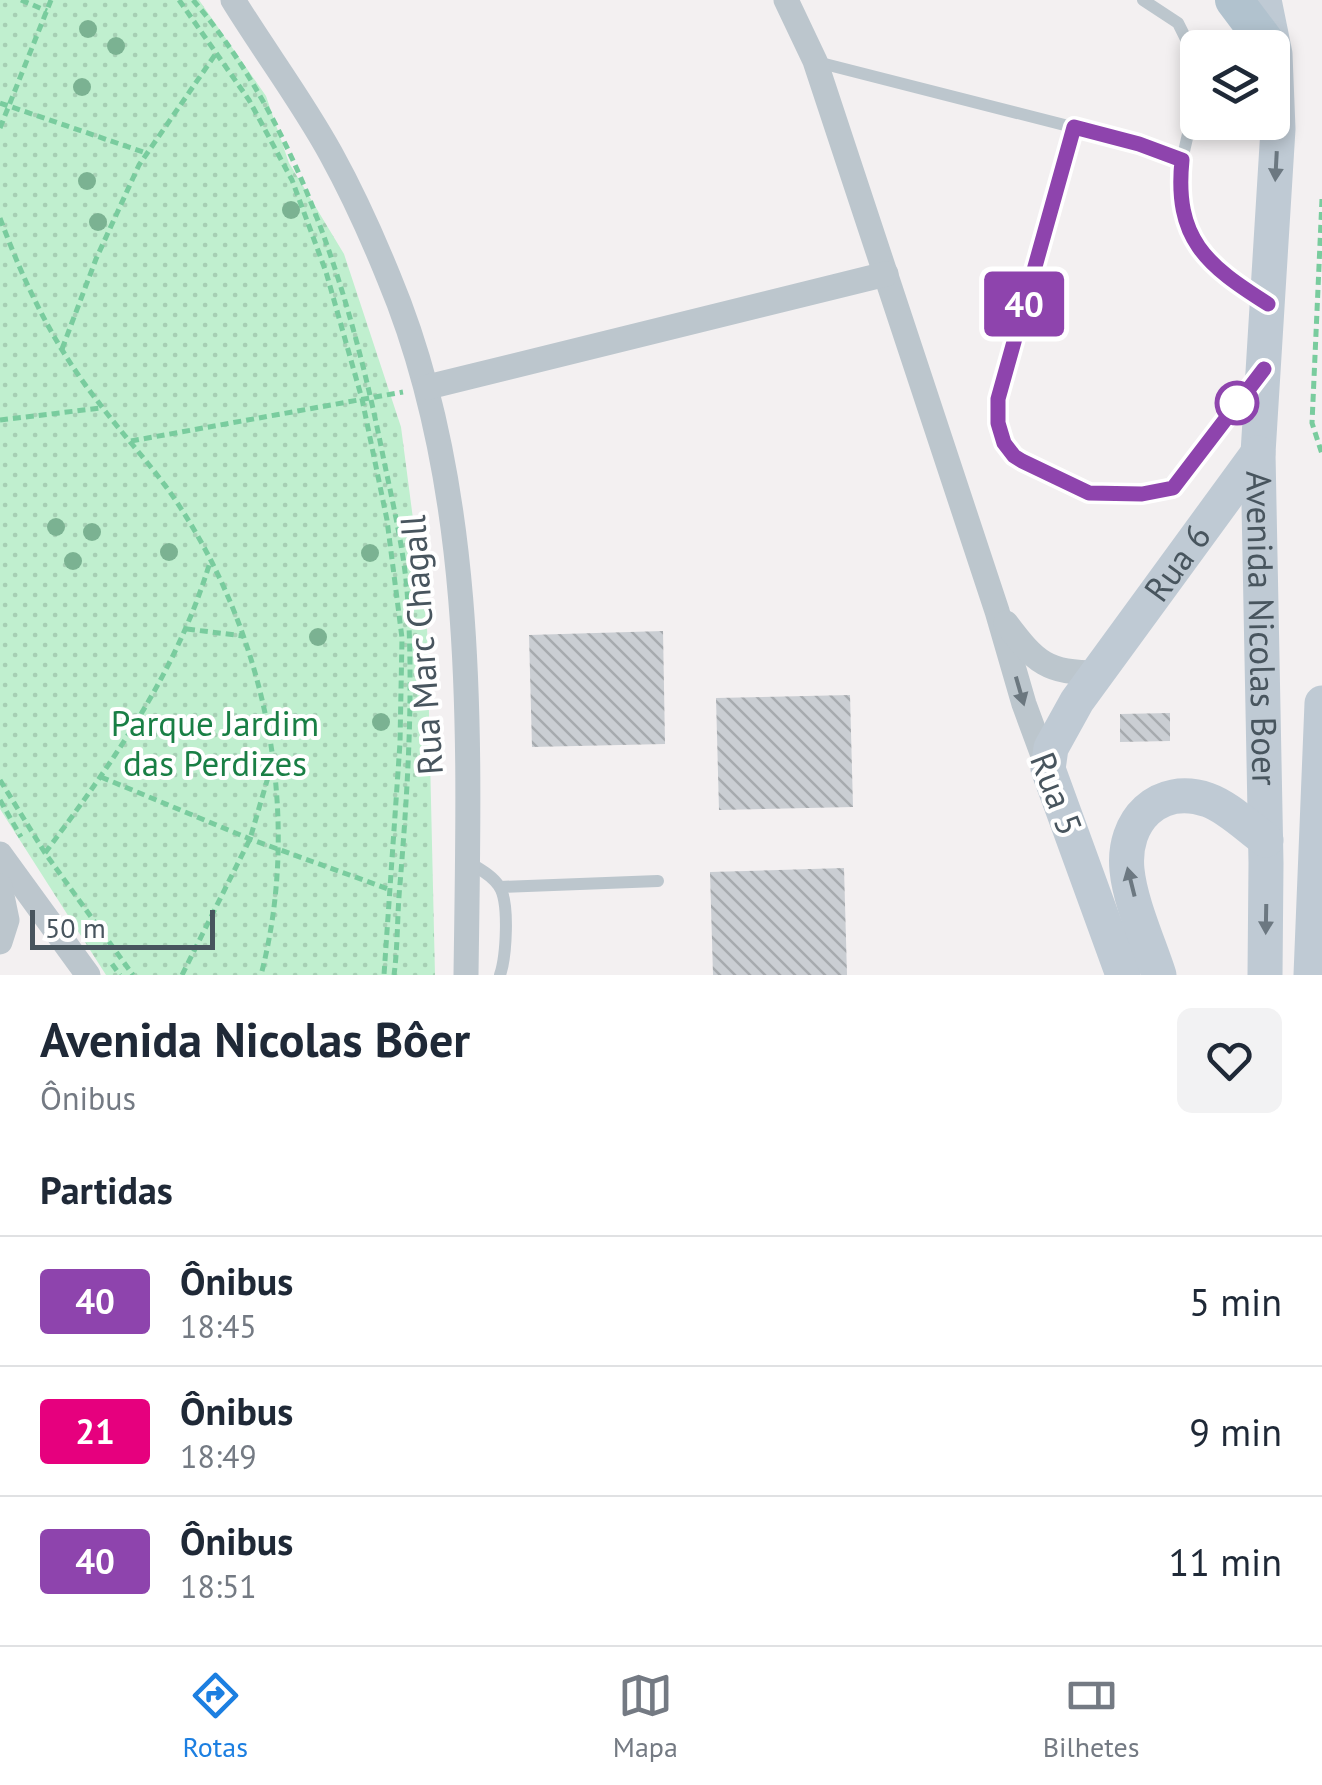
<!DOCTYPE html>
<html lang="pt">
<meta charset="utf-8">
<style>
body{margin:0;font-family:"PT Sans",sans-serif;background:#f2f2f3;color:#1f2937;height:100vh;display:flex;flex-direction:column;font-size:38px;white-space:nowrap}
*{box-sizing:border-box;margin:0}
p{font-size:32px;color:#747a83}
.icon{flex:none;width:55px;height:55px;fill:none;stroke:currentColor;stroke-width:2;stroke-linecap:round;stroke-linejoin:round}
.map{position:relative;height:975px;overflow:hidden}
.side{display:flex;flex-direction:column;background:#fff;flex:1}
.side>*{flex:none}
.badge{padding:0 20px;border-radius:8px;font-size:35px;line-height:65px}
.controls{position:absolute;left:1180px;top:30px;display:grid;gap:20px}
.controls a{display:grid;place-items:center;width:110px;height:110px;border-radius:15px;background:#fff;box-shadow:0 5px 15px #0003;font-size:50px}
.scale{position:absolute;left:30px;bottom:25px;width:185px;box-sizing:border-box;padding-left:10px;border:5px solid #48555e;border-top:0;font-size:28px;line-height:35px;white-space:nowrap;color:#48555e;-webkit-text-stroke:8px #fff;paint-order:stroke}
.map>.badge{position:absolute;translate:-50% -50%;box-shadow:0 0 0 5px #fff}
h2{padding:0 40px;font-size:38px;line-height:90px}
.round{display:grid;place-items:center;flex:none;width:105px;height:105px;border-radius:15px;background:#f2f2f3}
.overview{display:flex;align-items:center;justify-content:space-between;height:170px;padding:0 40px}
h1{font-size:48px;font-weight:700;line-height:75px}
ul{padding:0;list-style:none}
li{display:flex;align-items:center;gap:30px;height:130px;padding:0 40px;border-top:2px solid #e0e1e3}
li div{flex:1}
li b{display:block;font-size:38px}
li em{font-style:normal}
li .badge{min-width:110px;font-weight:700;text-align:center}
.tab-bar{display:flex;justify-content:space-around;align-items:center;height:140px;border-top:2px solid #e0e1e3;background:#fff;font-size:28px;color:#747a83}
.tab-bar a{display:grid;justify-items:center;gap:5px}
.tab-bar .current{color:#1c7fe1}
.map>svg:first-child{display:block}
</style>
<div class="map">
<svg width="1322" height="975" viewBox="0 0 1322 975">
<defs>
<pattern id="park-dots" width="8" height="8" patternUnits="userSpaceOnUse" patternTransform="scale(2.5)"><rect width="8" height="8" fill="#c0efcf"/><path d="M2 2h.1M6 6h.1" fill="none" stroke="#a6cfb4" stroke-width="1.8" stroke-linecap="round"/></pattern>
<pattern id="building-back-hatch" width="6" height="6" patternUnits="userSpaceOnUse" patternTransform="scale(2.5)"><rect width="6" height="6" fill="#caced3"/><path d="M-1 5l2 2M0 0l6 6M5-1l2 2" fill="none" stroke="#a6aaae"/></pattern>
</defs>
<rect width="100%" height="100%" fill="#f3f0f1"/>
<path fill="url(#park-dots)" d="M0,0H199L266,96L289,163L344,254L401,427L427,626L435,975H106L0,809Z"/>
<g fill="url(#building-back-hatch)">
<path d="M663,631L665,744L532,747L529,635Z"/>
<path d="M850,695L853,807L719,810L716,698Z"/>
<path d="M1170,713V741L1120,742V714Z"/>
<path d="M844,868L847,975H713L710,872Z"/>
</g>
<g fill="none" stroke-linecap="round" stroke-linejoin="round">
<g stroke="#79cc9e" stroke-width="5" stroke-dasharray="8 5" stroke-linecap="butt">
<path d="M21,0L47,11"/>
<path d="M179,0L249,100L292,180L326,272L362,399L387,520L402,638L400,743L384,975"/>
<path d="M193,0C299,123 352,300 383,456C392,500 403,545 407,590C414,689 408,786 400,884C397,915 398,945 394,975"/>
<path d="M0,103L146,153"/>
<path d="M0,128L51,0"/>
<path d="M1322,199L1312,423L1322,454"/>
<path d="M0,218C24,283 53,344 96,399C123,436 155,468 180,507C268,642 302,818 261,975"/>
<path d="M62,349L96,259L139,165L217,52"/>
<path d="M0,420L101,408"/>
<path d="M131,441L403,392"/>
<path d="M187,629L243,636"/>
<path d="M101,777L250,839L391,890"/>
<path d="M0,780L45,853L133,975"/>
<path d="M0,800L21,837"/>
<path d="M45,853C113,762 177,672 210,562"/>
<path d="M112,964L120,975"/>
<path d="M182,975L250,839L271,767"/>
</g>
<g stroke="#bcc6cd" stroke-width="12">
<path d="M1143,0L1178,23L1198,63"/>
<path d="M817,62L1139,144L1182,160C1175,237 1203,263 1264,301"/>
<path d="M1074,127L999,399V423L1004,443L1013,457L1022,461L1089,493L1142,494L1173,489L1253,383"/>
<path d="M1182,160L1194,108L1198,71"/>
<path d="M467,861C478,868 492,875 499,886C510,902 506,957 500,975"/>
<path d="M500,887L658,881"/>
</g>
<g stroke="#bcc6cd" stroke-width="25">
<path d="M233,0C265,52 302,101 331,154C353,194 372,236 389,278C479,493 469,745 466,975"/>
<path d="M786,0L815,61L997,611L1024,704L1048,769"/>
<path d="M428,387L886,274"/>
<path d="M1006,623C1036,663 1047,673 1098,673"/>
<path d="M0,854L88,975"/>
<path d="M0,886L7,920L0,942"/>
</g>
<g stroke="#bfcad4" stroke-width="35">
<path id="s1" d="M1264,0L1275,54L1278,129L1258,453L1266,863L1265,975"/>
<path id="s2" d="M1123,975L1048,769L1051,748L1077,701L1258,453"/>
<path d="M1159,975C1149,944 1130,902 1127,870C1122,821 1158,783 1208,800C1228,807 1249,828 1266,840"/>
<path d="M1311,975L1322,703"/>
</g>
<path stroke="#b1c2ce" stroke-width="38" d="M1234,0L1270,48"/>
</g>
<g fill="#7bb292">
<circle cx="88" cy="29" r="9"/>
<circle cx="116" cy="46" r="9"/>
<circle cx="82" cy="87" r="9"/>
<circle cx="87" cy="181" r="9"/>
<circle cx="291" cy="210" r="9"/>
<circle cx="98" cy="222" r="9"/>
<circle cx="56" cy="527" r="9"/>
<circle cx="92" cy="532" r="9"/>
<circle cx="169" cy="552" r="9"/>
<circle cx="370" cy="553" r="9"/>
<circle cx="73" cy="561" r="9"/>
<circle cx="318" cy="637" r="9"/>
<circle cx="381" cy="722" r="9"/>
</g>
<defs><path id="oneway-solid" d="M-6-.8H1V-3.2L6.5 0L1 3.2V.8H-6Z" transform="scale(2.5)"/></defs>
<g fill="#6c7881">
<use href="#oneway-solid" transform="translate(1276 166) rotate(93)"/>
<use href="#oneway-solid" transform="translate(1131 882) rotate(-104)"/>
<use href="#oneway-solid" transform="translate(1266 919) rotate(91)"/>
</g>
<use fill="#6b777f" href="#oneway-solid" transform="translate(1020 691) rotate(74)"/>
<g fill="none" stroke-linecap="round" stroke-linejoin="round">
<defs>
<path id="line" d="M1264,369L1173,488L1142,494L1089,493L1022,461L1014,456L1004,443L998,423V399L1074,127L1139,144L1182,160C1174,239 1206,265 1268,304"/>
</defs>
<use href="#line" stroke="#fff" stroke-width="22"/>
<use href="#line" stroke="#8e44ad" stroke-width="15"/>
</g>
<circle fill="#fff" stroke="#8e44ad" stroke-width="5" cx="1237" cy="403" r="20"/>
<g text-anchor="middle" stroke-width="8" stroke-linejoin="round" paint-order="stroke">
<g font-size="35" fill="#48555e" stroke="#fff">
<text dy="12" stroke="none"><textPath href="#s2" startOffset="465">Rua 6</textPath></text>
<text dy="12" stroke="none"><textPath href="#s1" startOffset="630">Avenida Nicolas Boer</textPath></text>
<text transform="translate(422 645) rotate(-94)" y="12">Rua Marc Chagall</text>
<text transform="translate(1056 794) rotate(69)" y="12">Rua 5</text>
</g>
<g font-size="35" fill="#197f45" stroke="#fff">
<text x="215" y="736">Parque Jardim<tspan x="215" dy="40">das Perdizes</tspan></text>
</g>
</g>
</svg>
<div class="controls">
<a><svg class="icon" aria-label="layers" viewBox="0 0 24 24"><path d="M12 4l9 5-9 5-9-5zM3 14l9 5 9-5"/></svg></a>
</div>
<div class="scale">50 m</div>
<b class="badge" style="left:1024px;top:304px;background:#8e44ad;color:#fff">40</b>
</div>
<section class="side">
<div class="overview"><div><h1>Avenida Nicolas Bôer</h1><p>Ônibus</p></div><a class="round"><svg class="icon" aria-label="heart" viewBox="0 0 24 24"><path d="M12 20l-8-8c-3-5 5-10 8-4 3-6 11-1 8 4z"/></svg></a></div>
<h2>Partidas</h2>
<ul>
<li><span class="badge" style="background:#8e44ad;color:#fff">40</span><div><b>Ônibus</b><p>18:45</p></div><em>5 min</em></li>
<li><span class="badge" style="background:#e6007e;color:#fff">21</span><div><b>Ônibus</b><p>18:49</p></div><em>9 min</em></li>
<li><span class="badge" style="background:#8e44ad;color:#fff">40</span><div><b>Ônibus</b><p>18:51</p></div><em>11 min</em></li>
</ul>
</section>
<nav class="tab-bar">
<a class="current"><svg class="icon" aria-label="directions" viewBox="0 0 24 24"><path d="M12 3l9 9-9 9-9-9zM9 14v-3h6M13 9l2 2-2 2"/></svg>Rotas</a>
<a><svg class="icon" aria-label="map" viewBox="0 0 24 24"><path d="M3 6l6-2 6 2 6-2v14l-6 2-6-2-6 2zM9 4v14M15 6v14"/></svg>Mapa</a>
<a><svg class="icon" aria-label="tickets" viewBox="0 0 24 24"><path d="M3 7h18v10H3zM15 7v10"/></svg>Bilhetes</a>
</nav>
